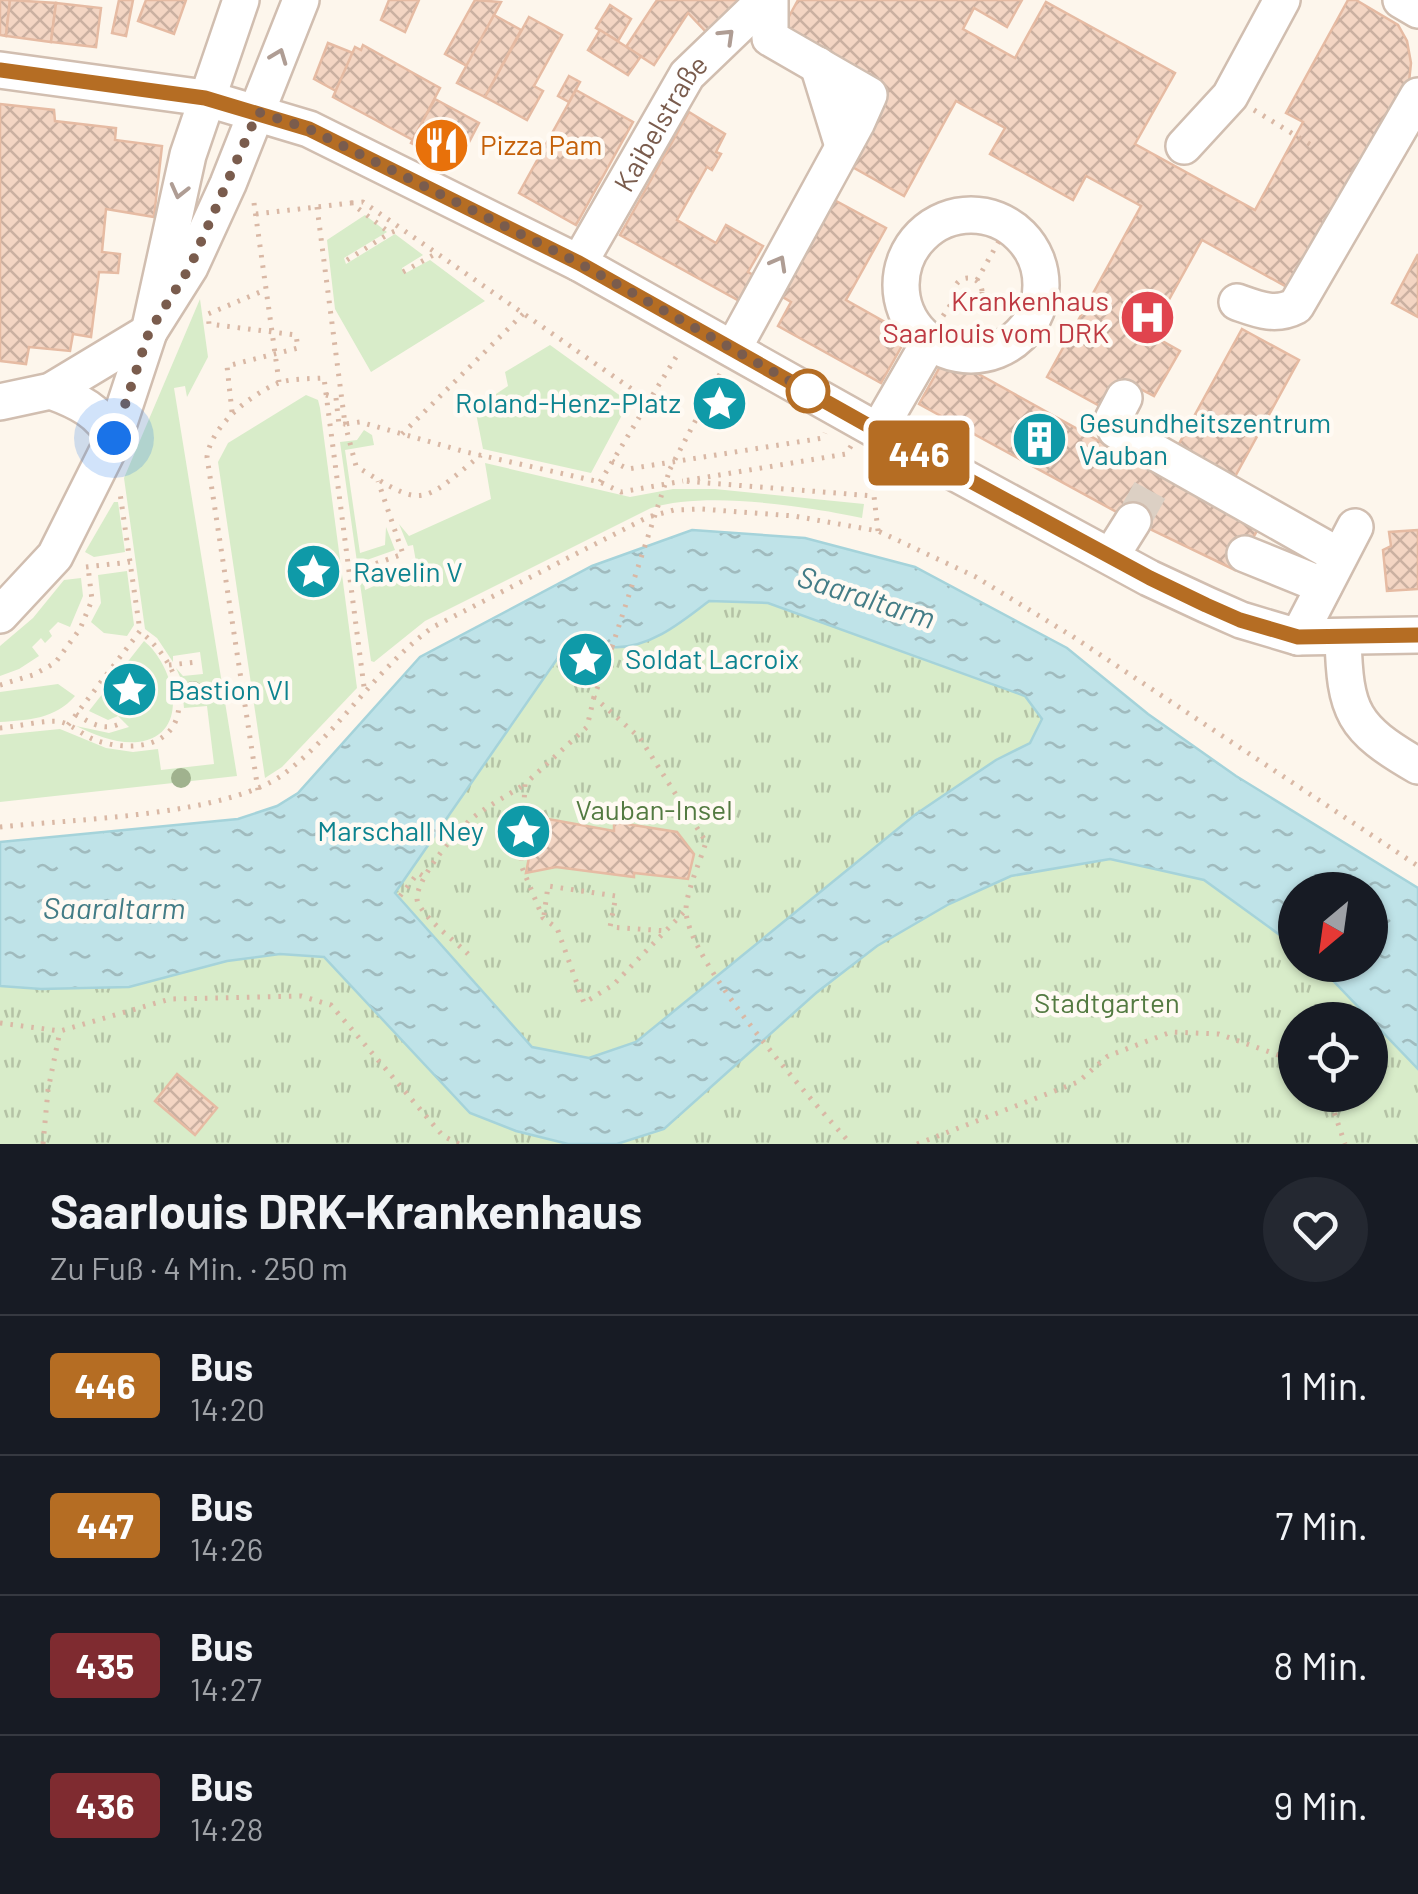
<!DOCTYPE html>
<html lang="de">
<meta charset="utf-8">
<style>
body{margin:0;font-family:Barlow,sans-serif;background:#242831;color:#f1f3f6;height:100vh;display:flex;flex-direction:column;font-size:38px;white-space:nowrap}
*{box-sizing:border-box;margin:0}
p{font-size:32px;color:#9ea1a6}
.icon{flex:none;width:55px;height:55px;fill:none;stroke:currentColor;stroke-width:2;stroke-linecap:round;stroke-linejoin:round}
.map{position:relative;height:1144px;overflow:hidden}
.details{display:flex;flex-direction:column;background:#171b24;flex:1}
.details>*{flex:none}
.badge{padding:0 20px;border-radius:8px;font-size:35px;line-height:65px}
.needle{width:65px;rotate:209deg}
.controls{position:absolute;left:1278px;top:872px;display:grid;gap:20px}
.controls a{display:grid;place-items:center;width:110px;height:110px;border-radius:50%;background:#171b24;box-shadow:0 2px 8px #0004;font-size:50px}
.you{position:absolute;width:50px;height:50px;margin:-25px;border:8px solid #fff;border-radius:50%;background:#1a73e8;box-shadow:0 0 0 15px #1a73e833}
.map>.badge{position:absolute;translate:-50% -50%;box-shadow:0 0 0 5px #fff}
.round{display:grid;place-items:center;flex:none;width:105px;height:105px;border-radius:52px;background:#242831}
.overview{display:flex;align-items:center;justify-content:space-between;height:170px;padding:0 50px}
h1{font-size:48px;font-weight:700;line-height:75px}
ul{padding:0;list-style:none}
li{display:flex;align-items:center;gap:30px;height:140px;padding:0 50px;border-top:2px solid #363941}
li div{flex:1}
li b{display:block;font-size:38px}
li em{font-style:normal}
li .badge{min-width:110px;font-weight:700;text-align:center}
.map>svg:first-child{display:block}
</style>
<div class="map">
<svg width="1418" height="1144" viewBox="0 0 1418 1144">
<defs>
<pattern id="park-tufts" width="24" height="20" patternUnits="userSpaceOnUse" patternTransform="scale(2.5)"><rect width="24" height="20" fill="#d8ecc9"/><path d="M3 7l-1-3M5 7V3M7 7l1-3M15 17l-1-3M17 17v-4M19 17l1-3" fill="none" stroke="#b4c2a5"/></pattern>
<pattern id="water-ripples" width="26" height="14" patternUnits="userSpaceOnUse" patternTransform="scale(2.5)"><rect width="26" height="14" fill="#bfe3e8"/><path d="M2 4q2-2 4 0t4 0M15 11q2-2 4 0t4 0" fill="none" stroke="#a0bbbe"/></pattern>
<pattern id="building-cross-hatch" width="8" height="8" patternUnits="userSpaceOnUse" patternTransform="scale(2.5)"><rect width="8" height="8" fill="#f3d5c3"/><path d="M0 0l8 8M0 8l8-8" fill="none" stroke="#cab0a1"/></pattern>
</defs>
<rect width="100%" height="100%" fill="#fdf6ec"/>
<g fill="#d8ecc9">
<path d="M365,215L387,232L344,258L346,264L395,234L423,255L402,268L404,274L430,260L485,301L371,372L335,309L327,240Z"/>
<path d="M200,299L208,357L187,397L185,386L174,388L237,776L0,802V735L60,729L106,748L133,752L158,749L161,770L214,764L207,706L184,708L181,679L176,668L183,676L203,674L200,652L173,656V662L157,638L145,629L124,478Z"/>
<path d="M550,345L629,402L591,473L483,449L475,408L508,386L505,372Z"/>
<path d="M306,395L318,400L320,408L357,688L282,767L265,778L218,462L228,443Z"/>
<path d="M364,430L372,435L374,445L345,450L360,553L385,545L386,527L395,550L361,562L365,590L417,567L413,545L408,546L399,524L409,536L491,499L485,463L630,497L673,489H715L864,504L862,518C805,506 707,491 651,508L425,621L374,662L371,661L340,442L357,440Z"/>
<path d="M114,502H118L125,552L94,557L85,552Z"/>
<path d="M127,571L134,625L127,636L104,633L91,622L101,603L98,575Z"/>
<path d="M81,578L83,596L70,627L58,622L49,631L52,636L45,643L41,638L32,647L39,656L19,669L0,676V646L33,618L64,580Z"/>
<path d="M144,641C174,665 193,735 138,742C116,744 95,735 76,726L109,733L129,727L118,716L108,720L89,711Z"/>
<path d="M58,684L75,696C55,719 29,720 0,722V692Z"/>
</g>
<g fill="url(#park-tufts)" fill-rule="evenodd">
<path d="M709,601L768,603L1025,696L1042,718L1030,743L996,760L635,1042L589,1058L532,1047L395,893L573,636C585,639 599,646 611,647C648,650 682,623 709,601Z"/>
<path d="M1110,859L1205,880L1295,946V965H1318L1418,1069V1144H617L664,1129L816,993L877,946L949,904L1011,876ZM1295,1020H1370V1095H1295Z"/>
<path d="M280,954L324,957L470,1112L516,1131L568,1144H0V986L41,989L129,987L227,961Z"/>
</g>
<path fill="url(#water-ripples)" stroke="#a5d3da" stroke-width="2.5" fill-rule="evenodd" d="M692,530L805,538L915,567L1067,648L1148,714L1236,776L1418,888V1069L1318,965H1370V890H1295V946L1204,880L1110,859L1011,876L949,904L877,946L816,993L664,1129L617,1144H568L516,1131L470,1113L324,957L280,954L227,961L129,987L41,989L0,986V842L238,819L277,806L298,793L420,657L592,566ZM709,601L768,603L1025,696L1042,719L1030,743L996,760L916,814L636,1042L589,1058L532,1047L395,893L573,636C584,639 598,646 611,647C648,650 682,622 709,601Z"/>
<g fill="url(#building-cross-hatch)" stroke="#e6bba3" stroke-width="2.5">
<path d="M0,0H10L6,36L0,35Z"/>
<path d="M10,0L56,3L51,42L6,36Z"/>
<path d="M119,0H133L126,36L112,33Z"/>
<path d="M146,0H186L174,34L138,21Z"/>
<path d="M389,0H419L405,32L381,20Z"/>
<path d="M475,0L501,2L467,66L445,54Z"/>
<path d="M657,0H740L706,32L688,13L654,65L626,47Z"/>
<path d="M798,0H1022L1007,27L974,8L963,29L1015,58L1046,2L1175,73L1135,144L1255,210L1303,122L1286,113L1348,0H1356L1398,25L1407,41L1411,63L1409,82L1294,291L1202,240L1150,334L1180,351L1154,396L1123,380L1107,410L1047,377L1141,206L1086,176L1073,200L990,154L1005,128L956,101L904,196L840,160L880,88L780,33Z"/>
<path d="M56,3L101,8L96,47L51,42Z"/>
<path d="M610,5L631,19L618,41L596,28Z"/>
<path d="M494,15L521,30L485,97L457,83Z"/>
<path d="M529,17L562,35L534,86L543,91L527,120L485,97Z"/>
<path d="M600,30L641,56L628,75L588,50Z"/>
<path d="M328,43L353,53L336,91L314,79Z"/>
<path d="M363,45L440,88L413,140L333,97L355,47L361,50Z"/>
<path d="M569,76L580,82L569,102L558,96Z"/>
<path d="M576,90L633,122L576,225L519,193Z"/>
<path d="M435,99L479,123L456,167L411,143Z"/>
<path d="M0,104L54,110L55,121L116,128L115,140L162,146L154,217L106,209L102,252L120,254L118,273L99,272L91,337L73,334L70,351L29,347L26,364L0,361Z"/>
<path d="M689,112L725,134L716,152L721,154L712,170L707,167L677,220L716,243L726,225L763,246L748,272L757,277L743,303L620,235Z"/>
<path d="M827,196L886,228L846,300L908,335L881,383L778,326L791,302L774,292Z"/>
<path d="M1418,254V317L1392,303Z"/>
<path d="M1242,329L1299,360L1232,482L1175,451Z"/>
<path d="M946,356L1258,529L1235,570L1133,521L919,404Z"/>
<path d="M1418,530V589L1387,591L1383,550L1391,546L1389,532Z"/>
<path d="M537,817L614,831V822L677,832L694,854L688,879L634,873V877L556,867L526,873Z"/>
<path d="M177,1074L217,1108L195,1135L155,1101Z"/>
</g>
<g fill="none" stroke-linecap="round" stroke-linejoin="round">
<path stroke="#dcd0c4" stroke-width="35" stroke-dasharray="35 18" stroke-linecap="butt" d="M1133,521L1159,474"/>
<defs>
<g id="minor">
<path d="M1401,0L1418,10"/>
<path d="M818,65L843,146"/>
<path d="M0,70L205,98L309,129L579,263L878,431L1149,578L1207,605L1241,620L1298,637L1418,635"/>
<path d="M1184,146L1230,96L1282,0"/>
<circle cx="971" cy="285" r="70"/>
<path id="s1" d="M579,263L687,75L765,0"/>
<path d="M1237,302C1257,309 1275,317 1296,306L1418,96"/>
<path d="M733,349L857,122L869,95L770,38V0"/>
<path d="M51,391C78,401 100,411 114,438"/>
<path d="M1124,398L1113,419L1116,430L1339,556"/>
<path d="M0,402L51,391L149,332L190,267L228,184L301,0"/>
<path d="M878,431L930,341"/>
<path d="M1245,554L1324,586"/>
<path d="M1111,556L1133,521"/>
<path d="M0,615L55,556L114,438L149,332L188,155L241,0"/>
<path d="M1298,637L1355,527"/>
<path d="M1343,638C1345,712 1352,728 1418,766"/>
</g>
</defs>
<use href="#minor" stroke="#d1beb0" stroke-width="40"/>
<g stroke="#d9b8a5" stroke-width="5" stroke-dasharray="2.5 8" stroke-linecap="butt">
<path d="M1254,110L1311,145"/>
<path d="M254,203L279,382"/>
<path d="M351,203L363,202L649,401L676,357"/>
<path d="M317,207L345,424L360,422L466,452L600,482L621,492L683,481"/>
<path d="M256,214L351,203L390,233L395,231"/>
<path d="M347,260L390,233"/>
<path d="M403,272L435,254"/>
<circle cx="968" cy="292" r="14"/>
<path d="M977,280L1008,225"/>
<path d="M943,316L955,298"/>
<path d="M326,395L336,398L339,425L345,424L356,466C425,509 419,505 481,455"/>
<path d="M232,412L227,366L298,348L296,335L209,324L208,314L265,290"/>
<path d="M402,434L524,313"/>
<path d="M851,446L846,454L683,481L874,496L878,531"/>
<path d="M612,461L628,469L823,438L825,433"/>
<path d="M670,469L720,374"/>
<path d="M600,482L649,401"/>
<path d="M86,567L130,562"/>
<path d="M373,579L369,566L403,554L378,481"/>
<path d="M612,647L594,697L640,738L706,842C700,862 688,887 686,908C683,958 815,1104 851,1144"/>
<path d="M169,665L197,662"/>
<path d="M0,685L33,675L55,663L80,629L92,600L88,567"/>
<path d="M594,697L587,727L525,784L521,865L543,918L557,928L584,1003L613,985L685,911"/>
<path d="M76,714C91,724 107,733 124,721"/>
<path d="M68,725L140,631L120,493"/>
<path d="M0,728C15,727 48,719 61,722C73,725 84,736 95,740C128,752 178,749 179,704C180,674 162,650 140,631"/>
<path d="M258,790L207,457C211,426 249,396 276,384C289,378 310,379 324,378L364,687"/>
<path d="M0,827C73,819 229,816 285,773C340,731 375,669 433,627L648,517L674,510L701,509L794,516L878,531L976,577L1072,636L1418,866"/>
<path d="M400,896L418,873L425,877"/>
<path d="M544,915L548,886L616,896L610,927L667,931"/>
<path d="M468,954C453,939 428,922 418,903C410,887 453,835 466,824C482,808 506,797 525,784"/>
<path d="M0,1023L60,1031L170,999L301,996L331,1005L443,1136L459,1144"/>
<path d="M1324,1095L1333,1109L1345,1144"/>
<path d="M43,1144L48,1090L60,1031"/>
<path d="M917,1144L1078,1082L1108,1056L1171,1032L1219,1034L1295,1061"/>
</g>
<use href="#minor" stroke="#fff" stroke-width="35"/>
<path stroke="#d9b8a5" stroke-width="5" stroke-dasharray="2.5 8" stroke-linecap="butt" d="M612,647L670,469"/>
</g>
<g fill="#a0b28e">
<circle cx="193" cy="691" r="10"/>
<circle cx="181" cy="778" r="10"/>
</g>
<defs><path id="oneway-chevron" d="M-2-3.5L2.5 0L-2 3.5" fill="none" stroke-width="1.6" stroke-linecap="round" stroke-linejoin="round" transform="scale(2.5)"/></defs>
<g stroke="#af9d94">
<use href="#oneway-chevron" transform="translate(727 36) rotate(-44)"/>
<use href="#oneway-chevron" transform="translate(279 56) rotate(-69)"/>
<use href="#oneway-chevron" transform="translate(179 191) rotate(104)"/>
<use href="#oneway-chevron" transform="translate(779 263) rotate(-61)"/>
</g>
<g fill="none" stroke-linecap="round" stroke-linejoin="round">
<defs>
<path id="line" d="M0,70L205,98L309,129L579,263L878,431L1150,578L1206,605L1240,620L1298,637L1418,635"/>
</defs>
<use href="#line" stroke="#fff" stroke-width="22"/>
<use href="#line" stroke="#b56d23" stroke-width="15"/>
<path stroke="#7a5c4d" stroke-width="10" stroke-dasharray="0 18" d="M114,438L149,332L190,267L258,112L309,129L579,263L813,394L808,391"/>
</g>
<defs>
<symbol id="restaurant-disc" viewBox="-11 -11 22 22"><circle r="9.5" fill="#e8710a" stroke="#fffaf3"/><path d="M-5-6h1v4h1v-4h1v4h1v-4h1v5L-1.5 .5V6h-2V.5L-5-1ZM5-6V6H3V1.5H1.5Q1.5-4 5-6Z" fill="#fff"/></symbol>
<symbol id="hospital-disc" viewBox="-11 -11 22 22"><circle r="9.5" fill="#e0444e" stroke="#fffaf3"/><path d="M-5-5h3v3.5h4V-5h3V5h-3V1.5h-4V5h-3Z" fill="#fff"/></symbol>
<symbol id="sight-disc" viewBox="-11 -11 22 22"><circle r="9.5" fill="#0f9aa8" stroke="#fffaf3"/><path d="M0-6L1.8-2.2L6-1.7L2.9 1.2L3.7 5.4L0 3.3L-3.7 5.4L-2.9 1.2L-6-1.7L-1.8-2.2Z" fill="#fff"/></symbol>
<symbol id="building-disc" viewBox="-11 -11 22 22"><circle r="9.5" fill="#0f9aa8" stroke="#fffaf3"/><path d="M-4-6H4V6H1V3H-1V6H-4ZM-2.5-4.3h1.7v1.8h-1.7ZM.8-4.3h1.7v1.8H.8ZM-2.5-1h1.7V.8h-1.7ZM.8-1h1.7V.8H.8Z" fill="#fff"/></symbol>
</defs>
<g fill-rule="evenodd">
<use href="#restaurant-disc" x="410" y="114" width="63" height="63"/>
<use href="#hospital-disc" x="1116" y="286" width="63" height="63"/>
<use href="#sight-disc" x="688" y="372" width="63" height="63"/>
<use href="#building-disc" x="1008" y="408" width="63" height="63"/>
<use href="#sight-disc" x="282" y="540" width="63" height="63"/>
<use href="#sight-disc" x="554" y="628" width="63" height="63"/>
<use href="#sight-disc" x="98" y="658" width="63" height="63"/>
<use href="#sight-disc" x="492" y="800" width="63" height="63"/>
</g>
<circle fill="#fff" stroke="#b56d23" stroke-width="5" cx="808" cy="391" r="20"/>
<g text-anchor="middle" stroke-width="9" stroke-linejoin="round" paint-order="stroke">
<g font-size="28" fill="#7a5c4d" stroke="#fffaf3">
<text dy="10" stroke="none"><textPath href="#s1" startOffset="162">Kaibelstraße</textPath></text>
</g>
<g font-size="28" fill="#c56008" stroke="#fffaf3" text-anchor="start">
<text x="480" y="155">Pizza Pam</text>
</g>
<g font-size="28" fill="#be3a42" stroke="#fffaf3" text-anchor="end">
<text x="1109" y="311">Krankenhaus<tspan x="1109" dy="32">Saarlouis vom DRK</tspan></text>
</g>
<g font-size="28" fill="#0d838f" stroke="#fffaf3" text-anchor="start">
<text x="681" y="413" text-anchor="end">Roland-Henz-Platz</text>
<text x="1079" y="433">Gesundheitszentrum<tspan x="1079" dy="32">Vauban</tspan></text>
<text x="353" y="582">Ravelin V</text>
<text x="625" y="669">Soldat Lacroix</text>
<text x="168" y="700">Bastion VI</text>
<text x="484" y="841" text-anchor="end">Marschall Ney</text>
</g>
<g font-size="28" fill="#537a41" stroke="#fffaf3">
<text x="654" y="820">Vauban-Insel</text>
<text x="1107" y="1013">Stadtgarten</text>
</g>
<g font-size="30" font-style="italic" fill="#437c86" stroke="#fffaf3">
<text transform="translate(866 598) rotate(18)" y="10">Saaraltarm</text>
<text x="114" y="919">Saaraltarm</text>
</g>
</g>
</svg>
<div class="controls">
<a><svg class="needle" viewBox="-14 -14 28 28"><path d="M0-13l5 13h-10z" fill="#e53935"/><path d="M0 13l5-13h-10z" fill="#9ea1a6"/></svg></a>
<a><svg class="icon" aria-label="locate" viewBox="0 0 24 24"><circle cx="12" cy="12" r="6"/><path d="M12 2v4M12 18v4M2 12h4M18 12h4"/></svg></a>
</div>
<div class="you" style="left:114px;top:438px"></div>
<b class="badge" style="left:919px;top:453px;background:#b56d23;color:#fff">446</b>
</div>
<section class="details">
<div class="overview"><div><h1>Saarlouis DRK-Krankenhaus</h1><p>Zu Fuß · 4 Min. · 250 m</p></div><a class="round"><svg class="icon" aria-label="heart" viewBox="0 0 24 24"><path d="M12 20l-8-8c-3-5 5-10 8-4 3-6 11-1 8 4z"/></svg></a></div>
<ul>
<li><span class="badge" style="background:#b56d23;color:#fff">446</span><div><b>Bus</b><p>14:20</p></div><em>1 Min.</em></li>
<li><span class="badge" style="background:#b56d23;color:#fff">447</span><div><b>Bus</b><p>14:26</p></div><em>7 Min.</em></li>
<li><span class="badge" style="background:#7f2b30;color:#fff">435</span><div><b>Bus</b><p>14:27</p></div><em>8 Min.</em></li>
<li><span class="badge" style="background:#7f2b30;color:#fff">436</span><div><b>Bus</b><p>14:28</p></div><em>9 Min.</em></li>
</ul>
</section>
